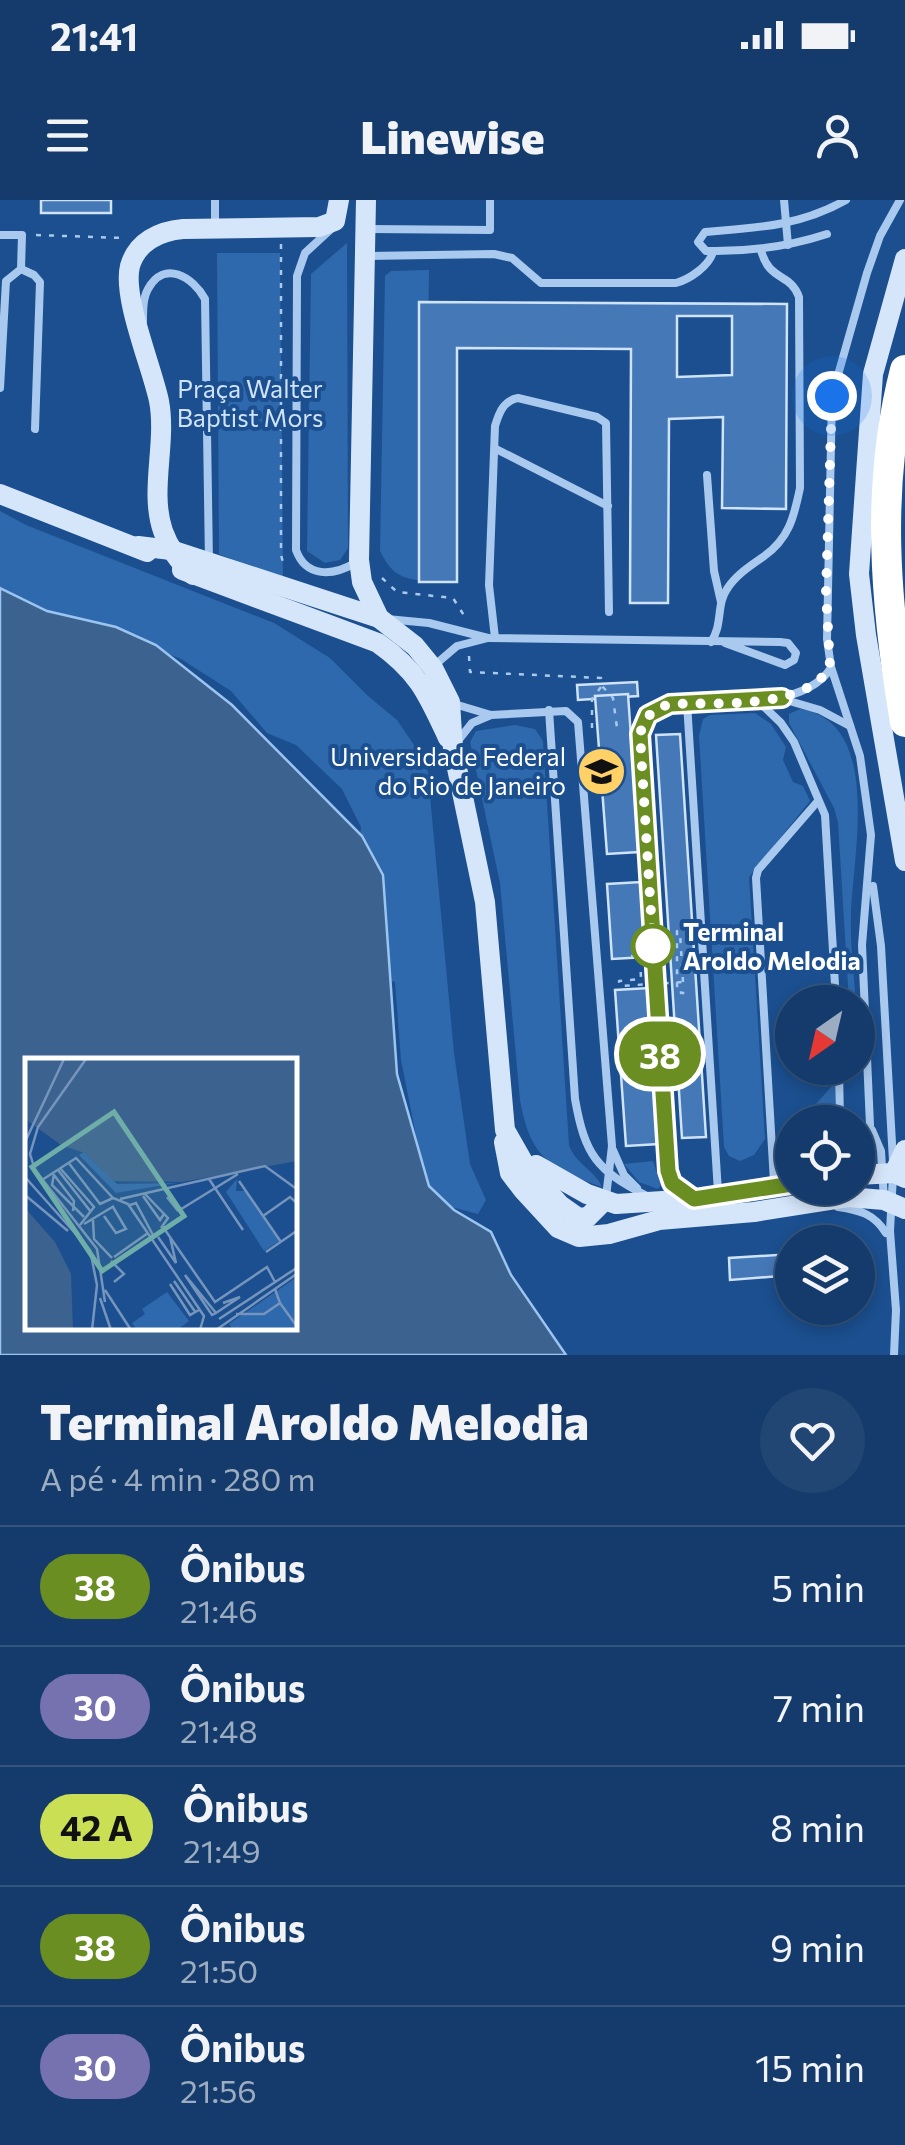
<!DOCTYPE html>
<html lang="pt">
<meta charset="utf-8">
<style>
body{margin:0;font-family:Commissioner,sans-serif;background:#214673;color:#f1f3f6;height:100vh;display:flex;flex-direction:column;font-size:38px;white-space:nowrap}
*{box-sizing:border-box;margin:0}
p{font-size:32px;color:#9dadc1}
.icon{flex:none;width:55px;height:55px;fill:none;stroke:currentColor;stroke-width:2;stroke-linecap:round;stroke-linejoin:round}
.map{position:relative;height:1155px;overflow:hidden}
.panel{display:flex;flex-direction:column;background:#143b6b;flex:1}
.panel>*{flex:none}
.badge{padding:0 20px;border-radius:32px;font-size:35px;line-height:65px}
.needle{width:65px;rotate:214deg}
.controls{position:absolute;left:775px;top:785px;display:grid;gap:20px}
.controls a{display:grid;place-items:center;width:100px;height:100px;border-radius:50%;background:#143b6b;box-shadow:0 5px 15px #0003,0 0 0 2px #33557e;font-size:50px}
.you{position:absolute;width:50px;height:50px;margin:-25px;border:8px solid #fff;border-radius:50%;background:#1a73e8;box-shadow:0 0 0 15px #1a73e833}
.map>.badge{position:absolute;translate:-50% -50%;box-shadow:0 0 0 5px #fff}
.round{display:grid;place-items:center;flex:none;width:105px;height:105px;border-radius:52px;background:#214673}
.headline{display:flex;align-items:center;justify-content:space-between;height:170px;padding:0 40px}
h1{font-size:48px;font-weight:800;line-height:75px}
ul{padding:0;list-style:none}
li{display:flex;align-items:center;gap:30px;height:120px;padding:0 40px;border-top:2px solid #33557e}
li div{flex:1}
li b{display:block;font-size:38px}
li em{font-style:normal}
li .badge{min-width:110px;font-weight:700;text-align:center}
.status{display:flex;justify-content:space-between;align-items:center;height:70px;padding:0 50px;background:#143b6b;direction:ltr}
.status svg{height:28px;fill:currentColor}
header{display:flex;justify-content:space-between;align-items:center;height:130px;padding:0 40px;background:#143b6b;font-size:45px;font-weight:800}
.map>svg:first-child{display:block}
</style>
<div class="status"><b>21:41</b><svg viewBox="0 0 49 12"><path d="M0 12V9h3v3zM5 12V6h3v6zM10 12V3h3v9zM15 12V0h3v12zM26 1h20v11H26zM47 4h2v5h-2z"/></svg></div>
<header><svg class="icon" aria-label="menu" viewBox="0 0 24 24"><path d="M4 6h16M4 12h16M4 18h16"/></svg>Linewise<svg class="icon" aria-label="person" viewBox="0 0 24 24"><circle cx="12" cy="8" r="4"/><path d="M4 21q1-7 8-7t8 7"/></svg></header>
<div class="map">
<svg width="905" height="1155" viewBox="0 0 905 1155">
<rect width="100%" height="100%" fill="#1b4f8f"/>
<g fill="#2e69ad">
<path d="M347,43L348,348L340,360L325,363L307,351L311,74Z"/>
<path d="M217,53H280L283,380L219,354Z"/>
<path d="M429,70L425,381C400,379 391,373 380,351L385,76L391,71Z"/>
<path d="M0,311L26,325L274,423L330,458L368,496L397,520L427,564L454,853L470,964L486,1000L478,1014L429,1001L401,860L395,782L368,775L353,704L361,627L342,589L296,545L267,533L231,491L181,459L136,441L0,401Z"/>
<path d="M800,509C884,522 852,658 851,716C850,745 854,774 856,802H849L838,622L834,608L789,523V514Z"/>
<path d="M755,513L771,524L786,547L783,560L793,582L803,586L810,601L749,677L765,939L754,955L740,961L729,956L724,947L699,536L703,519L710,515Z"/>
<path d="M515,525L535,529L543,541L569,945C576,965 594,969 602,987C549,968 530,957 520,900L500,683L470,542L476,531Z"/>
<path d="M832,886H836L835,905L828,922H800Z"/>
<path d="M653,961L661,985L658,989L639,982L624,964Z"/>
</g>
<path fill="#3c6290" stroke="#9cc4f0" stroke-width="2.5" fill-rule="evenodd" d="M0,388L47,411L116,427L156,445L232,505L362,636L383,675L397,874L429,986L454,1010L491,1032L511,1075L566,1155H0ZM28,860H295V1128H28Z"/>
<g fill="#4478b7" stroke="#cfe3fa" stroke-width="2.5" fill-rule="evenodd">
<rect x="41" y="0" width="70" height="13"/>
<path d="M419,102L787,104L786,309L722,308L723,217L669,219L668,403H630L631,149L457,148V382H419ZM677,116H732V175L677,177Z"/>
<path d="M637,482L638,496L578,500L577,485Z"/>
<path d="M628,494L639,652L607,654L595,496Z"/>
<path d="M680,534L706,937L682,938L656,535Z"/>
<path d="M641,682L646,757L612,759L607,684Z"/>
<path d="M649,788L659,944L626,946L615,790Z"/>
<path d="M792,1054V1075L730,1080L729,1058Z"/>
</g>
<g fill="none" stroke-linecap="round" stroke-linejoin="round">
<g stroke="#a9c9ee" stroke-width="2.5" stroke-dasharray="5 8" stroke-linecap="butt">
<path d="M36,35L123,38"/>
<path d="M281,44V355L284,366"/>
<path d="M382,378L397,392L453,398L465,417"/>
<path d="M469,456L470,472L601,478L602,486L613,498L617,528"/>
<path d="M592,528V499L601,487"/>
<path d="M683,782L680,733L677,731V786H681V793H692"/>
</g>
<g stroke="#a9c9ee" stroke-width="8">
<path d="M784,0L788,45"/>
<path d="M215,28V0"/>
<path d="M331,29L305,53L297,76L296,350C306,378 333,376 355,363"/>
<path d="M370,29L490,30V0"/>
<path d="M827,34C787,47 748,52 706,51L698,42L705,32C756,28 800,26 846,0"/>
<path d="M0,35H22L21,69"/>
<path d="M367,56L494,54L512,58L541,83H676C690,79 709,66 713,52"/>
<path d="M143,121C143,110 143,98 148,89C164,59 193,77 205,99L209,362"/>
<path d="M0,188L6,81L21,69L34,75L40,82L35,229"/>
<path d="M496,249L608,306"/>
<path d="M707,275L714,371L721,402"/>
<path d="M387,419L429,423L488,438L780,442L788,443L796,453L794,460L785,465L725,443"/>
<path d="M495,438L489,385L495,226C499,213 503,201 518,198L597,217L606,223L609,412"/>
<path d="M711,442C723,425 716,405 727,389C736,375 750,366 763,357C789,339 794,317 800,288L799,97C790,72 769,82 761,50"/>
<path d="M436,464L457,446L488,438"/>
<path d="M756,499L781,523L794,542L825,615L836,802"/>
<path d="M786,500L820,510L850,526"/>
<path d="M451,503L491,515L566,511L578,522L612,946L606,997"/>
<path d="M687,503L718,992"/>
<path d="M549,510L575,899C585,955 596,970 647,996"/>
<path d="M457,542L472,523L491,515"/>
<path d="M873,686L881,746L893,961"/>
<path d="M839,868L840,922"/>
<path d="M872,930L881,951L884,1000"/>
<path d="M613,950L624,975L637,988"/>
<path d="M858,969L866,957L870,925L862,745L871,635L860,556L831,467L827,439L832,196L867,73L880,36L900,0"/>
<path d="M893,975L890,1031L896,1110L894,1155"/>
<path d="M774,982L756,678L758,670L818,601"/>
<path d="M686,994L672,983L667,971L640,535C645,516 652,510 670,504C717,502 803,511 831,468"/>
<path d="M838,1007C860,1010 874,1014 886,1033L889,1031"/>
</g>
<g stroke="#d6e6fa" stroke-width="20">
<path d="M366,0L359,360L362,382L379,418"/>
<path d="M905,59L873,174L859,374L866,435L905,661"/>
<path d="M0,294L147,352"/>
<path d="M138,346L171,350L379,418L415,446L433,468L450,502L453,549L485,702L505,930L526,967L560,1005L577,1017L587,1018L604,1001"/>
<path d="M182,370L378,443C419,472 428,495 448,538"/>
<path d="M193,375C180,363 169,348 163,331C149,291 167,243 159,201C152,167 122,97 130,66C137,42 159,31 183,29L319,27L335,21L339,0"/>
<path d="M504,942L510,973L523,990L558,1028L579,1037L609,1034L659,1020L754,1012L848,997L884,1000L905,1009"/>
<path d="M536,965L587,994L616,1004L694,999L792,984"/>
<path d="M894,973L905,950"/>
<path d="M858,975L894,973L905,978"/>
</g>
<path stroke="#fff" stroke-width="30" d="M905,170C875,287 885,404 905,522"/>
<path stroke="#a9c9ee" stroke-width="2.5" stroke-dasharray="5 8" stroke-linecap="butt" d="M631,756L640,755L641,779L619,781L620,786L683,782"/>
</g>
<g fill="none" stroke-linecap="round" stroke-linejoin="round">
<defs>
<path id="line" d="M782,498L670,504L648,515L640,534L668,971L672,983L694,999L792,984"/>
</defs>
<use href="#line" stroke="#fff" stroke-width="22"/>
<use href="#line" stroke="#6b8e23" stroke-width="15"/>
<path stroke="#fff" stroke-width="10" stroke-dasharray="0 18" d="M653,746L640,534C645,516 652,510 670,504C716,502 804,511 830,467L826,392L832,196"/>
</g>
<defs>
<symbol id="university-disc" viewBox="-11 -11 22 22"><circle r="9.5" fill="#ffd166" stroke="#1b4f8f"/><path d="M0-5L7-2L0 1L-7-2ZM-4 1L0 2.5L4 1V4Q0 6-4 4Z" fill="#111"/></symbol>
</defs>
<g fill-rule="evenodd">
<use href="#university-disc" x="574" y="544" width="55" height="55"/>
</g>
<circle fill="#fff" stroke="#6b8e23" stroke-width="5" cx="653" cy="746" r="20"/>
<g text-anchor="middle" stroke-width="8" stroke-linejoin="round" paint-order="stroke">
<g font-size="25" fill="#cfe3fa" stroke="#1b4f8f">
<text x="250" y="198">Praça Walter<tspan x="250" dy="29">Baptist Mors</tspan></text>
</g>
<g font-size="25" fill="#fff" stroke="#1b4f8f" text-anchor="end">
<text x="566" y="566">Universidade Federal<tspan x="566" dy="29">do Rio de Janeiro</tspan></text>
</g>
<g font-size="25" font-weight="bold" fill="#fff" stroke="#1b4f8f" text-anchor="start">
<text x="683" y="741">Terminal<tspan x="683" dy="29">Aroldo Melodia</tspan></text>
</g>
</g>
<g transform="translate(25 858)">
<rect width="272" height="272" fill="#1b4f8f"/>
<path d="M59,94L92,126L152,125L91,135L54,97ZM212,121L211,133H220L254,183L239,193L201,134ZM272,219V272H208L204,266ZM142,234L164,263L152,272H112L107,265L120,256L117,251Z" fill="#2e69ad"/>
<path d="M0,1H272V103L157,124L88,123L60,95L36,87L0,61ZM0,150L30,184L46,216L48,272H0Z" fill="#3c6290"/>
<path fill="none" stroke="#7695bc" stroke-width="2.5" d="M61,1L13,69L5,96L10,112L72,191L80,244M0,84L39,1M43,104L75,146L88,140M35,110L69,149L55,167M33,112L66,154M29,116L27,127L59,159M29,117L49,143L48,153M0,119L65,192L72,227L67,272M184,121L218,172M17,122L51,100L88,140L103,146L179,258L175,272M214,123L256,184M120,136L143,160L136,170M0,137L43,173M118,138L135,162L139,156M142,139L153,153L146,138M95,141L240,108L273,132M105,147L111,145L129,179M153,153L213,116M79,158L91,175L101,171L88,149M238,158L265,139L273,146M66,162L59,166L89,148M68,162L69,181L87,200M138,169L190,244L242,209L250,224M133,179L151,205L145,179M241,194L273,172M89,199L123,175M86,203L99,216L89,224M149,223L171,255M145,226L165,257L174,252M80,232L106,272M75,240L86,272M255,245L273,270M191,255L160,217L187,257L191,255L215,239L198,245M211,256H239L255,245L250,231M194,261L273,209M191,272L273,215"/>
<path fill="#6fada8" fill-opacity="0.15" stroke="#6fada8" stroke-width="5" d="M89,54L159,158L77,213L7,109Z"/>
<rect width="272" height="272" fill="none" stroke="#fff" stroke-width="5"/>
</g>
</svg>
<div class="controls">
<a><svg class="needle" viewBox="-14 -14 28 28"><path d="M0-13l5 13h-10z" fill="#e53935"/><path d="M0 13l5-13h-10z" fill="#9dadc1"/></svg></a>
<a><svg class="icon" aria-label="locate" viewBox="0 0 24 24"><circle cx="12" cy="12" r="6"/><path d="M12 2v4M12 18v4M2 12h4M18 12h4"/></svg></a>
<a><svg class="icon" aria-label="layers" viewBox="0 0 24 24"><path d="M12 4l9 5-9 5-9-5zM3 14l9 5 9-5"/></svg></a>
</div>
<div class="you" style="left:832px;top:196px"></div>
<b class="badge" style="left:660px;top:854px;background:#6b8e23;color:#fff">38</b>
</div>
<section class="panel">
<div class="headline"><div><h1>Terminal Aroldo Melodia</h1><p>A pé · 4 min · 280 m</p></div><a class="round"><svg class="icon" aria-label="heart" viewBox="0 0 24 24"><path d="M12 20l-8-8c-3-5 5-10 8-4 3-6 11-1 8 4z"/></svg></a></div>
<ul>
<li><span class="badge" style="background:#6b8e23;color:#fff">38</span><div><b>Ônibus</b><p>21:46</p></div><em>5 min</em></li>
<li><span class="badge" style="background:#7672af;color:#fff">30</span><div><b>Ônibus</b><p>21:48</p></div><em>7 min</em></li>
<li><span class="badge" style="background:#cadf54;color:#111">42 A</span><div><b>Ônibus</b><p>21:49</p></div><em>8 min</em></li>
<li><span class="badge" style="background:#6b8e23;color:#fff">38</span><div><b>Ônibus</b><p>21:50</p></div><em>9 min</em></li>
<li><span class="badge" style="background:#7672af;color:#fff">30</span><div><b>Ônibus</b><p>21:56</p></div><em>15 min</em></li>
</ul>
</section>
